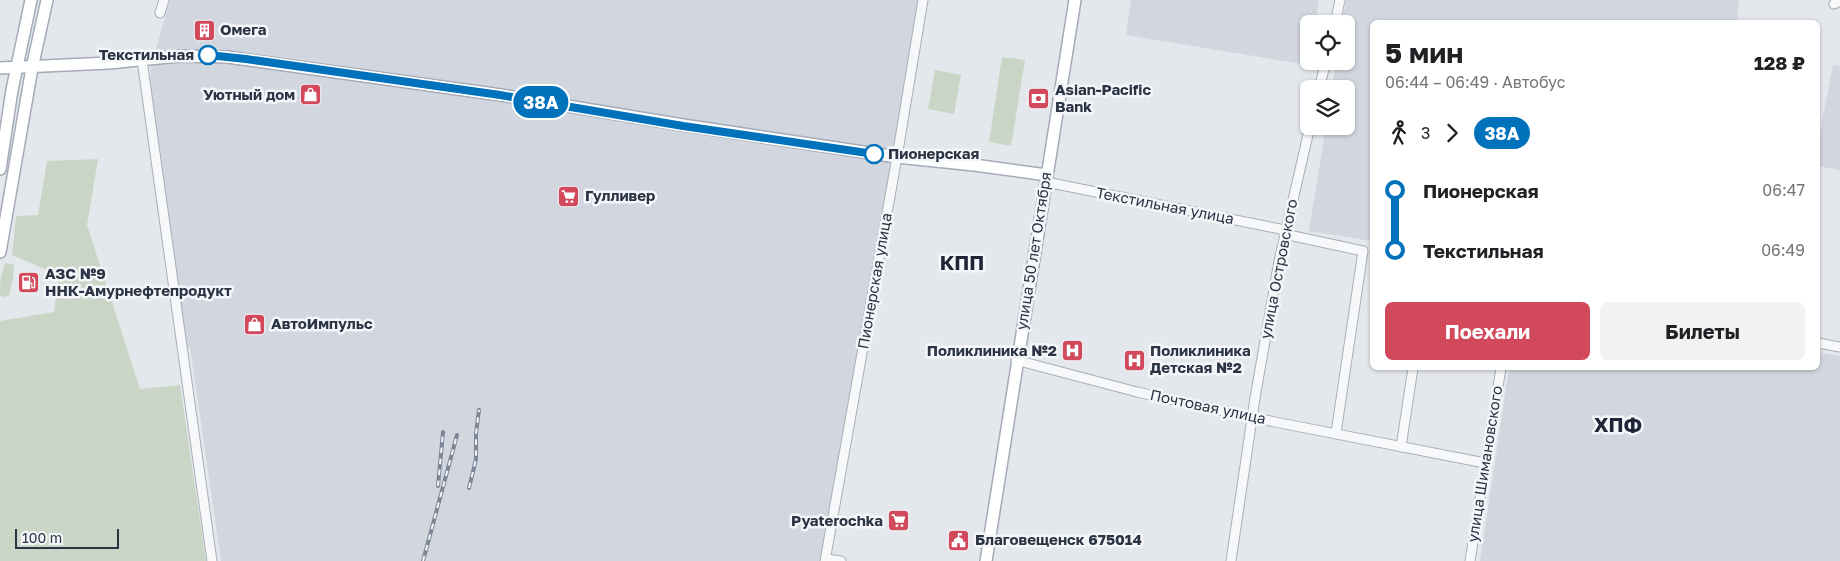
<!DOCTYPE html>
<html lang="ru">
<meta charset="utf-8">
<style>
body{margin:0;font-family:"Golos Text",sans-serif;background:#f2f2f2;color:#202124;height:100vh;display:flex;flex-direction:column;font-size:19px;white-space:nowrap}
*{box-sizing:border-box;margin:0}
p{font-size:16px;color:#757577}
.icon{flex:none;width:28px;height:28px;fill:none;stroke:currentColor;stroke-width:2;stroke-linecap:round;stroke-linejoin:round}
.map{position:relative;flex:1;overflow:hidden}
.drawer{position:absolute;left:1370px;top:20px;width:450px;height:350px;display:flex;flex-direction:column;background:#fff;border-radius:8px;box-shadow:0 1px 4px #0004}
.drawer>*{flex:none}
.badge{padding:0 10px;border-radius:16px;font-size:18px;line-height:32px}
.fabs{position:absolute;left:1300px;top:15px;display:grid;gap:10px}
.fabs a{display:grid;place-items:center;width:55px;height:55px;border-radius:8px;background:#fff;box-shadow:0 1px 4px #0004;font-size:25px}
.scale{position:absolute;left:15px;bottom:12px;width:104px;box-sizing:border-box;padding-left:5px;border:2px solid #2b3445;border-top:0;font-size:14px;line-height:18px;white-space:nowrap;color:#2b3445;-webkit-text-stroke:4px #f4f6f9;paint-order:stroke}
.map>.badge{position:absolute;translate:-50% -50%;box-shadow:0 0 0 2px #fff}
.legs{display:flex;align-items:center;gap:8px;height:55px;padding:0 15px;font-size:16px}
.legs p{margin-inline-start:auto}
.summary{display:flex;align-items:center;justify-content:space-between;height:85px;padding:0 15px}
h1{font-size:28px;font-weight:700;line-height:38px}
.cta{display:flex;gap:10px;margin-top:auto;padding:10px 15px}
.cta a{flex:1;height:58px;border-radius:8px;background:#d1495b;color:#fff;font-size:20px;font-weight:700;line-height:58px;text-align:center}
.cta a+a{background:#f2f2f2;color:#202124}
ul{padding:0 15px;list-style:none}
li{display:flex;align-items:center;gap:18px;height:60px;font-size:19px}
li i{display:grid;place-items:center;width:8px;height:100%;margin:0 6px;background:currentColor}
li i::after{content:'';width:12px;height:12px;margin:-6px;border:4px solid;border-radius:50%;background:#fff}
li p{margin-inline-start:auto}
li:first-child i{background:linear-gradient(#0000 50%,currentColor 0)}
li:last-child i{background:linear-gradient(currentColor 50%,#0000 0)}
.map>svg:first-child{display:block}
</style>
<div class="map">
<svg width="1840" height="561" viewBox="0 0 1840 561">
<rect width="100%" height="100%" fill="#e4e7ec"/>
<g fill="#d2d6de">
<path d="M170,0H922L823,561H221L190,347H186L147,76H151L150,70Z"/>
<path d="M1131,0H1319L1315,24H1309L1308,65L1126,35Z"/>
<path d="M1346,0H1739L1737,22H1372V241L1309,231L1326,126H1346V89H1332L1336,61H1346V24H1342Z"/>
<path d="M1833,65L1840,66V170L1818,166V143Z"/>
<path d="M1818,352L1840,356V561H1480L1509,368H1818Z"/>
</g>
<g fill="#c9d6c5">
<path d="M1002,57L1025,60L1011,146L989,142Z"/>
<path d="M935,70L961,75L954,114L928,109Z"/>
<path d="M98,159L87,225L140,389L180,385L206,561H0V321L54,312L59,275L12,255L16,216L38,215L47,161Z"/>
<path d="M6,263L14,265L13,279L9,295L5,297L0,296C0,285 0,272 6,263Z"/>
</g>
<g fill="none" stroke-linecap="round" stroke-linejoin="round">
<defs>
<g id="minor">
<path d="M1834,4L1840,1"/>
<path d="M160,13L164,0"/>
<path d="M1335,24L1340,0"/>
<path d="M142,60L212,561"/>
<path d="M1319,89L1326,61"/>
<path d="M1046,182L1285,230"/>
<path d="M1284,234L1363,251L1336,433"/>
<path d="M1818,343L1840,347"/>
<path d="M1016,360L1137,392L1275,422L1485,463"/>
<path d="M1401,447L1413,368"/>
<path d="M826,559L841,561"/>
<path d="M825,561L897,157L923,0"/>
<path d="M1231,561L1255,398L1279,261L1310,126"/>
<path d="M1470,561L1501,368"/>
</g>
<g id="major">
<path d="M0,68L109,63L179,56L227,57L501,95L683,125L897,157L974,165L1047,175"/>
<path d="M0,169L12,90L31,0"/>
<path d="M0,252L32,68L47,0"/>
<path d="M986,561L1075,0"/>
</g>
</defs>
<use href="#minor" stroke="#a9aeb7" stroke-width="11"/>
<use href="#major" stroke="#a3abb8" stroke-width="14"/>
<use href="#minor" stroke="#f7f8fa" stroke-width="9"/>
<use href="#major" stroke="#fff" stroke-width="11"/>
<defs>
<g id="rail">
<path d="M438,486L443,432"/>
<path d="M469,488L476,459V433L479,410"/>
<path d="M423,561L457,435"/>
</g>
</defs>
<use href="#rail" stroke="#7d8696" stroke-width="4"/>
<use href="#rail" stroke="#f4f6f9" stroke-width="2" stroke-dasharray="5.5" stroke-linecap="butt"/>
</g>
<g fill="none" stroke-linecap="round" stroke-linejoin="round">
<defs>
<path id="line-1" d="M208,55L246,59L500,95L683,126L874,154"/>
</defs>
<use href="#line-1" stroke="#fff" stroke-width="11"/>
<use href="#line-1" stroke="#0072bc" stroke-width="8"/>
</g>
<defs>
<symbol id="building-square" viewBox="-11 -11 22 22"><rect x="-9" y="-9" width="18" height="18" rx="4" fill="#d1495b" stroke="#f4f6f9"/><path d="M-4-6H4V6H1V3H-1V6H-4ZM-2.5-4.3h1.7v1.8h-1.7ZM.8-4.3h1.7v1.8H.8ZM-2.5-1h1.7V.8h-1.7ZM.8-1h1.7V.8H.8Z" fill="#fff"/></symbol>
<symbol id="shop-square" viewBox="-11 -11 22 22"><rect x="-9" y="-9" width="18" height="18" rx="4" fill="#d1495b" stroke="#f4f6f9"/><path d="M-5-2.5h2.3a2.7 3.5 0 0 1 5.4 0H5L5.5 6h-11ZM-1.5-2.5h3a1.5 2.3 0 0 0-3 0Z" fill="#fff"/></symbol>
<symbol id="bank-square" viewBox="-11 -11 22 22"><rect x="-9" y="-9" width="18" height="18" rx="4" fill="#d1495b" stroke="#f4f6f9"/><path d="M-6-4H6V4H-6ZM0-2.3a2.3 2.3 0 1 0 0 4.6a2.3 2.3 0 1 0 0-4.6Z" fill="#fff"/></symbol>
<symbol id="supermarket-square" viewBox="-11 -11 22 22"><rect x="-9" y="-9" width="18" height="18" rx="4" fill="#d1495b" stroke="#f4f6f9"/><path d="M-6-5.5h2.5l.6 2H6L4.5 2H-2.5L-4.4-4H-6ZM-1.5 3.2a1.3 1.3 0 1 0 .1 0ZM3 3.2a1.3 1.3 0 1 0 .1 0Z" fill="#fff"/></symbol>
<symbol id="fuel-square" viewBox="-11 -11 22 22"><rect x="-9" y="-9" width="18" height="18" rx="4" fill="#d1495b" stroke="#f4f6f9"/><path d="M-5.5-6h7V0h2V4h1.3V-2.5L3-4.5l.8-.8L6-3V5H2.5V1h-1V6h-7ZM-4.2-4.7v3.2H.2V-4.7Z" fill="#fff"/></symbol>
<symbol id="hospital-square" viewBox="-11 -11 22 22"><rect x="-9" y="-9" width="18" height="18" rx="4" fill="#d1495b" stroke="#f4f6f9"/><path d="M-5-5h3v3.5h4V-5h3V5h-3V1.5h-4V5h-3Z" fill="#fff"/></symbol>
<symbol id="civic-square" viewBox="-11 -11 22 22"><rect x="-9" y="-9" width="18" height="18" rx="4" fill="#d1495b" stroke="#f4f6f9"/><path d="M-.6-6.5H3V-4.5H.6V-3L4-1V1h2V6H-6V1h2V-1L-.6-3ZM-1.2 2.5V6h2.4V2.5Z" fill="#fff"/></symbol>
</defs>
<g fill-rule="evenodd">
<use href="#building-square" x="192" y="18" width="25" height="25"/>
<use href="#shop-square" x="298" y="82" width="25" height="25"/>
<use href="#bank-square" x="1026" y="86" width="25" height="25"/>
<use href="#supermarket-square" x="556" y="184" width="25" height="25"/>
<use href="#fuel-square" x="16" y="270" width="25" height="25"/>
<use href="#shop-square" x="242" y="312" width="25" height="25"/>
<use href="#hospital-square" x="1060" y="338" width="25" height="25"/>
<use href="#hospital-square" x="1122" y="348" width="25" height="25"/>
<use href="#supermarket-square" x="886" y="508" width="25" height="25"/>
<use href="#civic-square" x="946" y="528" width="25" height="25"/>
</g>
<g fill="#fff" stroke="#0072bc" stroke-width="2.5">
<circle cx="208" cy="55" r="9"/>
<circle cx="874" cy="154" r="9"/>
</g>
<g text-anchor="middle" stroke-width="5" stroke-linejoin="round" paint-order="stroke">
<g font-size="15" font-weight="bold" fill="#2b3445" stroke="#f4f6f9" text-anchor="start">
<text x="220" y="35">Омега</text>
<text x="1055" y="95">Asian-Pacific<tspan x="1055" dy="17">Bank</tspan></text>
<text x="295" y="100" text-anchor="end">Уютный дом</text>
<text x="585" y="201">Гулливер</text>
<text x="45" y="279">АЗС №9<tspan x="45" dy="17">ННК-Амурнефтепродукт</tspan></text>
<text x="271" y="329">АвтоИмпульс</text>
<text x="1057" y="356" text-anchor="end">Поликлиника №2</text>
<text x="1150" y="356">Поликлиника<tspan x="1150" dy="17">Детская №2</tspan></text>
<text x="883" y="526" text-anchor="end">Pyaterochka</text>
<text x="975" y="545">Благовещенск 675014</text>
</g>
<g font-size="15" font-weight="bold" fill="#2b3445" stroke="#f4f6f9" text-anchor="end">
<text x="194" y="60">Текстильная</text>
<text x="888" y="159" text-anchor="start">Пионерская</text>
</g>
<g font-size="15" fill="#2b3445" stroke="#f4f6f9">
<text transform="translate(1165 206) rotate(11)" y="5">Текстильная улица</text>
<text transform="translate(1034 251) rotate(-81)" y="5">улица 50 лет Октября</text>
<text transform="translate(1279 269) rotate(-79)" y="5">улица Островского</text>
<text transform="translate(875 281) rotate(-80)" y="5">Пионерская улица</text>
<text transform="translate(1208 407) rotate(12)" y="5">Почтовая улица</text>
<text transform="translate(1485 464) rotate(-81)" y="5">улица Шимановского</text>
</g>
<g font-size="20" font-weight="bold" fill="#1d2536" stroke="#f4f6f9">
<text x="962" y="270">КПП</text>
<text x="1618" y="432">ХПФ</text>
</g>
</g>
</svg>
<div class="fabs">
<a><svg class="icon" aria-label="locate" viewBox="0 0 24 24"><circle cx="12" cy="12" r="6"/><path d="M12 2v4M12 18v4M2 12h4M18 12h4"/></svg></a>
<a><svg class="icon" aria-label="layers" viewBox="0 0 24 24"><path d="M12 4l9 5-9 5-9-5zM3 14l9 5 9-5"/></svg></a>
</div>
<div class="scale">100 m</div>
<b class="badge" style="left:541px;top:102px;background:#0072bc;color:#fff">38А</b>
<section class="drawer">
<div class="summary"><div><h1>5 мин</h1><p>06:44 – 06:49 · Автобус</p></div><b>128 ₽</b></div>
<div class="legs"><svg class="icon" aria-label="walk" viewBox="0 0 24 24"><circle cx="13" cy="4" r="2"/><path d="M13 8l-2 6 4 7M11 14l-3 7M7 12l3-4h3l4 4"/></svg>3<svg class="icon" aria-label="forward" viewBox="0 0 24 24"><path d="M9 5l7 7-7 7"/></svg><b class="badge" style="background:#0072bc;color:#fff">38А</b></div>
<ul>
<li><i style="color:#0072bc"></i><b>Пионерская</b><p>06:47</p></li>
<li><i style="color:#0072bc"></i><b>Текстильная</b><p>06:49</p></li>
</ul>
<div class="cta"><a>Поехали</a><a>Билеты</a></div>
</section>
</div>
